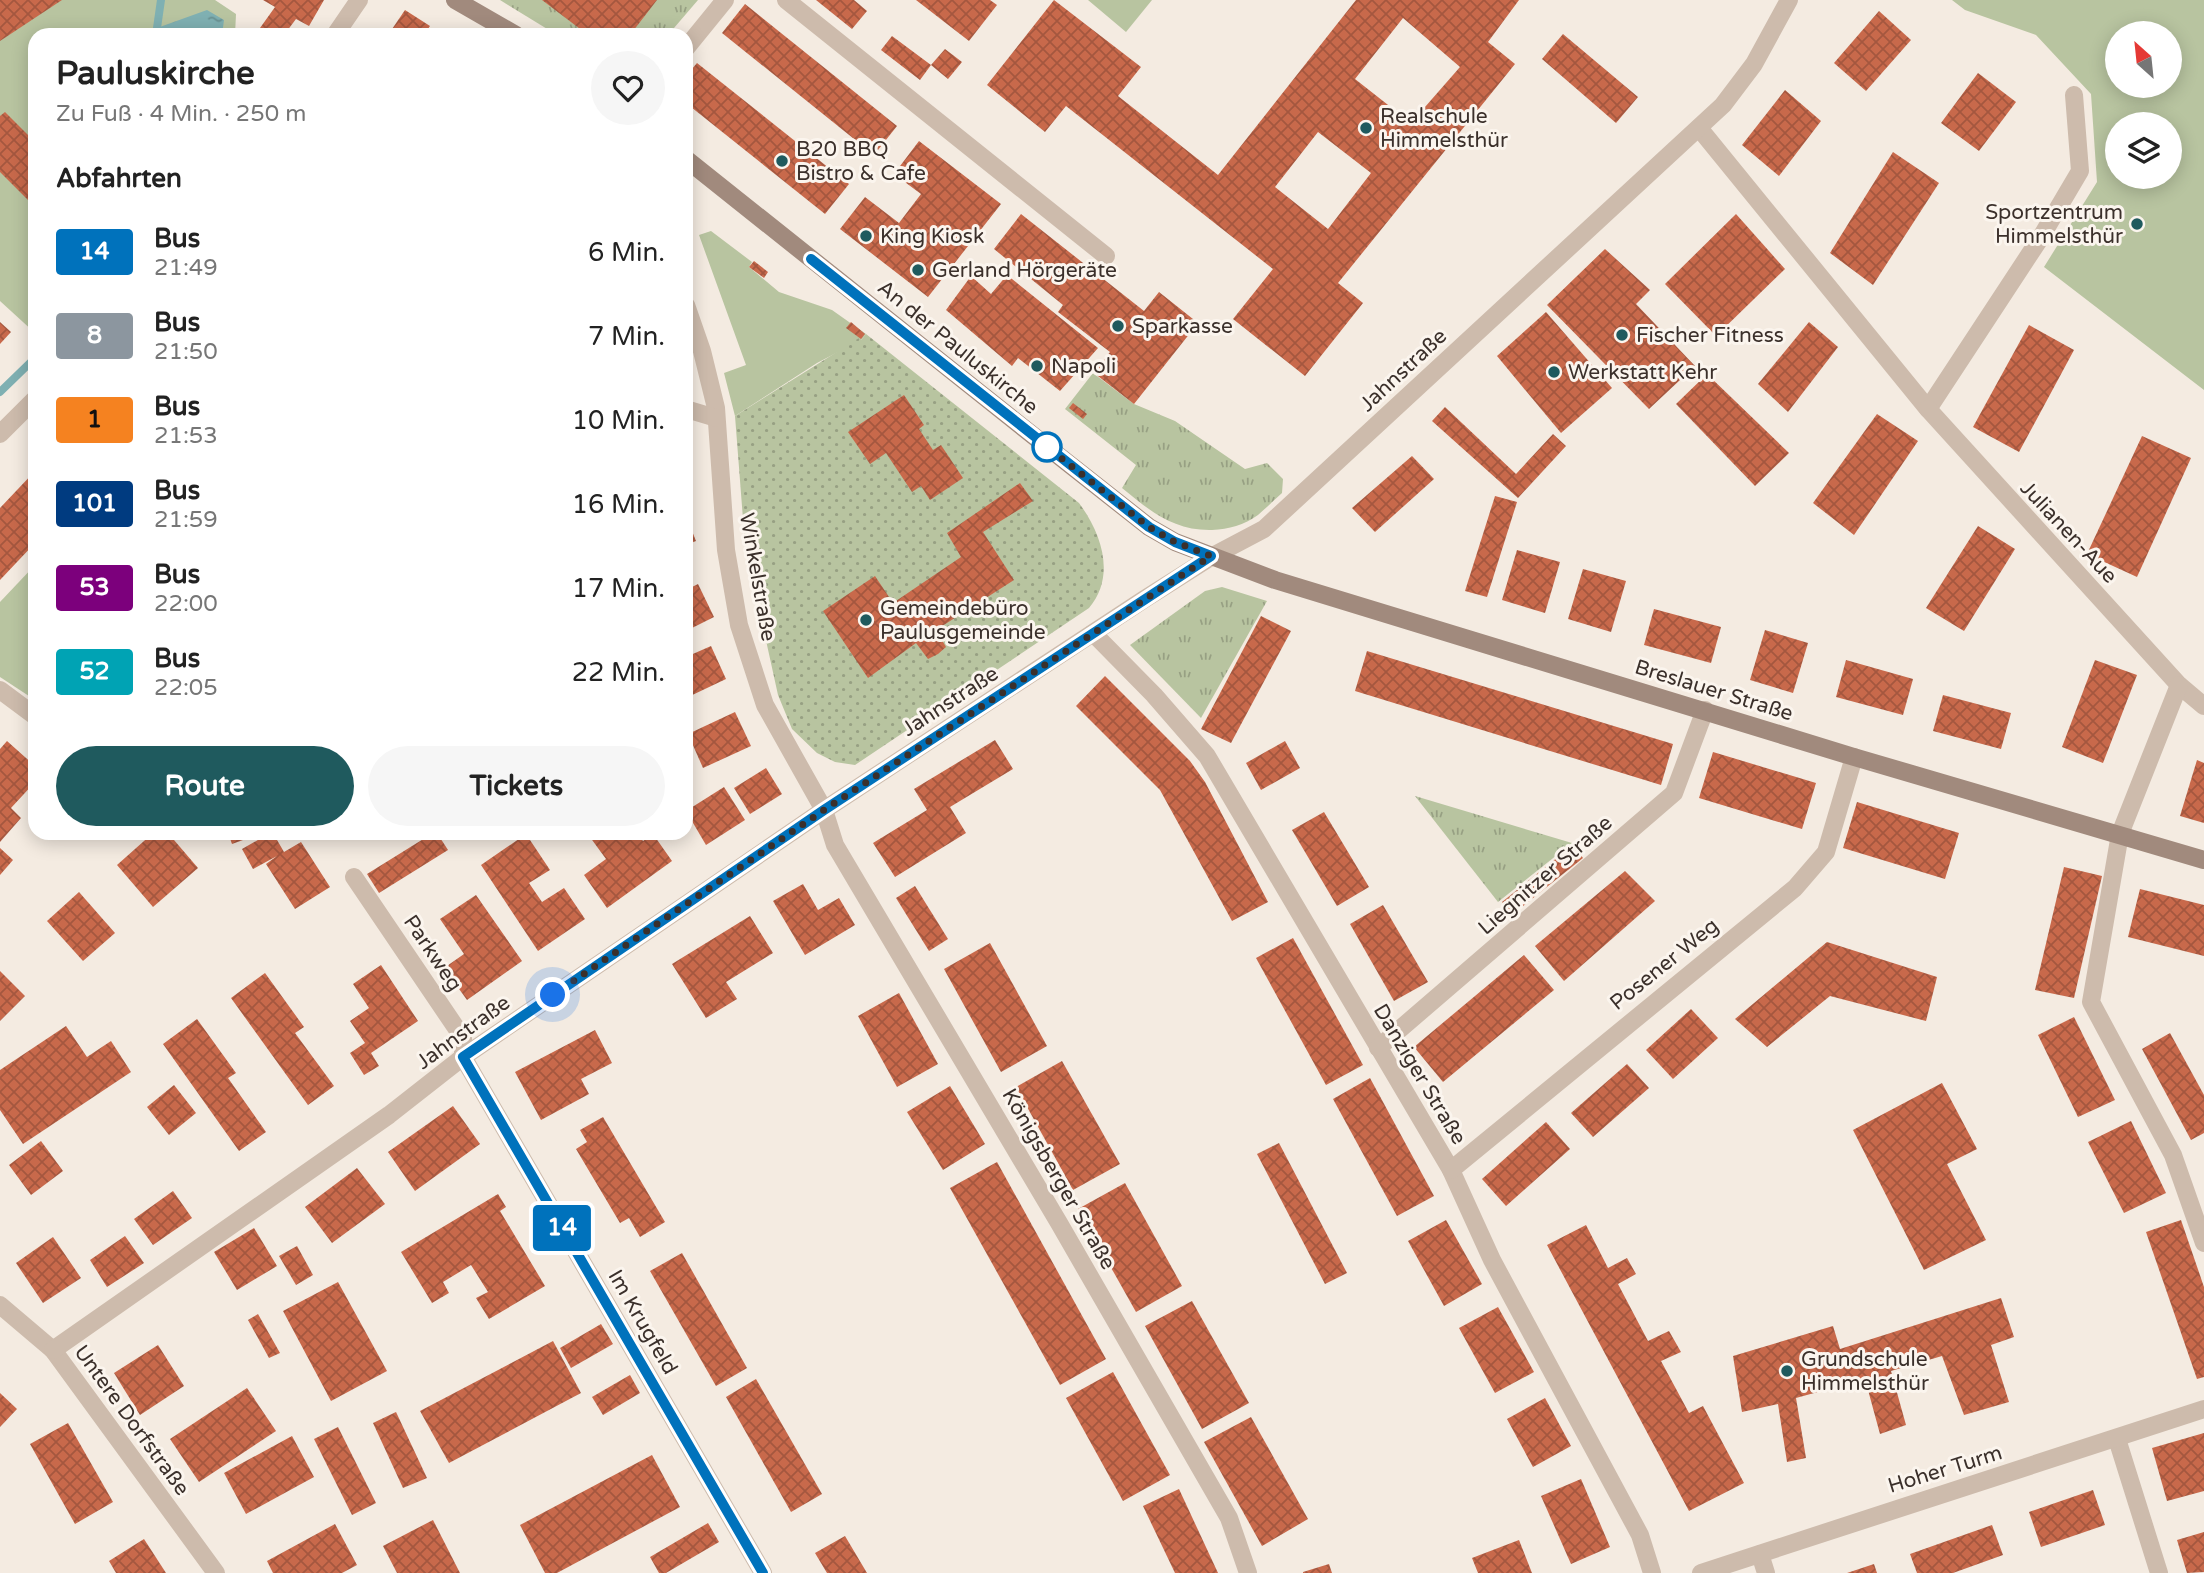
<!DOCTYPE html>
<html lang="de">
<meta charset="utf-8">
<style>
body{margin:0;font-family:"Varela Round",sans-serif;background:#f6f6f6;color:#222;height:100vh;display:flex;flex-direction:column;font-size:26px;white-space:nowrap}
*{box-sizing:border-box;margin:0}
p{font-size:23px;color:#767676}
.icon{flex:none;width:38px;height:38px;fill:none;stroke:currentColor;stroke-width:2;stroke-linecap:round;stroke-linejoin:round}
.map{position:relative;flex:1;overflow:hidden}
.drawer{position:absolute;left:28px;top:28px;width:665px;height:812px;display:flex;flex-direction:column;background:#fff;border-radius:21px;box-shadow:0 4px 18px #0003}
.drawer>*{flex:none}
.badge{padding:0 14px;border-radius:5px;font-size:24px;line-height:46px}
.needle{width:46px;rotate:333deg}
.controls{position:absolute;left:2105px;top:21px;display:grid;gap:14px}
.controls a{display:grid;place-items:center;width:77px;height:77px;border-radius:50%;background:#fff;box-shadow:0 4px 18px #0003;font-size:35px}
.you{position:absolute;width:35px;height:35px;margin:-18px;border:5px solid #fff;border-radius:50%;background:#1a73e8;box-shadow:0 0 0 10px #1a73e833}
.map>.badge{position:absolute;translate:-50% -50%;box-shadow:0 0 0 4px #fff}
h2{padding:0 28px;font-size:26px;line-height:63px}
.round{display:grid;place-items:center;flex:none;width:74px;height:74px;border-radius:37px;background:#f6f6f6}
.head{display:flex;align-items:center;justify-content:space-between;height:119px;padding:0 28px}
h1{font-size:33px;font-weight:700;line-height:52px}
.action{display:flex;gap:14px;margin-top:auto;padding:14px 28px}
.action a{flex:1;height:80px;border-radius:42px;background:#1f5a5e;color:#fff;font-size:28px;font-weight:700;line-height:80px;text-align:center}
.action a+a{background:#f6f6f6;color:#222}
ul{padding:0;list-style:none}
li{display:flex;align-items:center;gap:21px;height:84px;padding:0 28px}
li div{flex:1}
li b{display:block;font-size:26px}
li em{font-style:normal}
li .badge{min-width:77px;font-weight:700;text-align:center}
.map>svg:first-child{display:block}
</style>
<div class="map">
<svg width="2204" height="1573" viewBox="0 0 2204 1573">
<defs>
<pattern id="grass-tufts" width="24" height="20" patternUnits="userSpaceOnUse" patternTransform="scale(1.75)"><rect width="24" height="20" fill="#b8c4a0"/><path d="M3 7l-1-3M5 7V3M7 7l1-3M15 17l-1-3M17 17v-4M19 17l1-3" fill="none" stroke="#97a083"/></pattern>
<pattern id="garden-dots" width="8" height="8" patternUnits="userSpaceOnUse" patternTransform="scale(1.75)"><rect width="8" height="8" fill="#b8c4a0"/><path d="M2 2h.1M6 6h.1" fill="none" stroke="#97a083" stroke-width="1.8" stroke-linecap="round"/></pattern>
<pattern id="water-ripples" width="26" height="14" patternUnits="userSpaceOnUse" patternTransform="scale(1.75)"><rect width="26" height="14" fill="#7fb0b2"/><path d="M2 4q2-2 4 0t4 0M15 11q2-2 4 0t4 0" fill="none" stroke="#699091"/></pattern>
<pattern id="building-cross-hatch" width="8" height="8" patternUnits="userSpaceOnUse" patternTransform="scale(1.75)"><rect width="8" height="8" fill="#c8694b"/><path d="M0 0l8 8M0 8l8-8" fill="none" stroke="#a4573f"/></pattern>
</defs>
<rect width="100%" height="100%" fill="#f4ebe1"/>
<g fill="url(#grass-tufts)">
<path d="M500,0H698L668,35H557Z"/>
<path d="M1093,373L1134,404L1175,421L1245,469L1267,463L1283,479L1282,493C1274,500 1266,508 1258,515C1244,525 1229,529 1212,530C1174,531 1150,511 1122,488L1136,465L1065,409Z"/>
<path d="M1222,587L1267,601L1201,718L1130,645L1205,591Z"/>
<path d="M1415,796L1572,843L1498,902Z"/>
</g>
<g fill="#b8c4a0" fill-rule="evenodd">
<path d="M0,0H215L236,14L235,35H35V333L0,301Z"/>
<path d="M1088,0H1152L1126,32Z"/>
<path d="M1952,0H2204V390L2044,267L2097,182L2091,94L2036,35L1965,10ZM2118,33H2170V86H2118ZM2118,124H2170V177H2118Z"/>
<path d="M711,231L752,262L749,267L779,292L832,310L866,334L861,340L817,363L735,416L724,373L746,365L699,235Z"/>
<path d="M35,565V700L0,677V602Z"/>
</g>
<path fill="url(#garden-dots)" d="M866,334L1079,503C1102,534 1116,576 1089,608L855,765L835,762L817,753L792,729L778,695L745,545L735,416L859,338L861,340Z"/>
<path fill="url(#water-ripples)" d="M207,10L224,20L222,35H123L157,28Z"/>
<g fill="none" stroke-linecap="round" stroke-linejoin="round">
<g stroke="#7fb0b2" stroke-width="8">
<path d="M157,28L161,0"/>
<path d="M0,392L35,358"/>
</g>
</g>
<g fill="url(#building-cross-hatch)" fill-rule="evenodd">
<path d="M0,0H62L0,41Z"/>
<path d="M263,0H324L309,26L296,19L284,35H255L275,7Z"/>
<path d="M542,0H657L630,35H588Z"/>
<path d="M816,0H854L867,11L852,29Z"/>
<path d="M916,0H990L997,5L969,41Z"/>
<path d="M1054,0L1141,67L1118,96L1218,175L1356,0H1519L1488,42L1515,64L1338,283L1363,303L1305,376L1233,319L1273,269L1066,106L1045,132L987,85ZM1403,18L1460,67L1411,123L1355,79ZM1318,132L1371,173L1328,229L1275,187Z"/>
<path d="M745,4L897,126L874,155L722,33Z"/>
<path d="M405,10L430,26L424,35H388Z"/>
<path d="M1879,11L1911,40L1866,91L1834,63Z"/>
<path d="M1563,34L1638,97L1616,123L1542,59Z"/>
<path d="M892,36L931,65L945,49L962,62L948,79L931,65L920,80L881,50Z"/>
<path d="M697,63L849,184L825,214L686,103V76Z"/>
<path d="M1978,73L2016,102L1979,151L1941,123Z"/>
<path d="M1785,90L1821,121L1779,176L1742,145Z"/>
<path d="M5,112L35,142V207L0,172V116Z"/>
<path d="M919,141L1001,204L928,297L840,229L865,197L899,223L921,194L894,174Z"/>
<path d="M1893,152L1939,183L1873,285L1830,253Z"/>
<path d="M1021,214L1144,311L1159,292L1198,323L1134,404L1094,373L1110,352L1058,312L1063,305L994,249Z"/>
<path d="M1736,214L1785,269L1716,336L1665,284Z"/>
<path d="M1605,249L1650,290L1636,304L1695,366L1649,409L1547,305Z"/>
<path d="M754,261L768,272L764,278L749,267Z"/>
<path d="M1007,275L1098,348L1060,391L1018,358L1012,366L946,310L971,276L991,294Z"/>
<path d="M1546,312L1612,388L1561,433L1497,356Z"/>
<path d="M0,322L11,332L0,344Z"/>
<path d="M851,322L865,334L861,339L846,328Z"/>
<path d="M1809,322L1838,347L1788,412L1758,384Z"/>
<path d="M2029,325L2074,350L2019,452L1973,427Z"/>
<path d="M1707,374L1789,453L1755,486L1676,404Z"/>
<path d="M904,395L924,425L919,429L933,450L941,445L963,478L930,500L921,486L912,492L886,453L870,464L848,432Z"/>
<path d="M1073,403L1087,414L1083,419L1069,408Z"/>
<path d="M1445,407L1516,474L1553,434L1566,446L1518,498L1432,421Z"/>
<path d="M1877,414L1918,441L1854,535L1813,503Z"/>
<path d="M2142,436L2191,458L2137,577L2087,554Z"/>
<path d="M1412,456L1434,479L1375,532L1352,508Z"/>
<path d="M35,471V543L0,580V508Z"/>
<path d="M1020,483L1033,501L983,532L1014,580L936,630L946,647L938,654L928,659L916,643L868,678L823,611L875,576L893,603L961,557L947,533Z"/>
<path d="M1495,496L1517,502L1487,597L1465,591Z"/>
<path d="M686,516L696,541L686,545Z"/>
<path d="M1978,526L2015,549L1964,631L1926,608Z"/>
<path d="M1517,550L1560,562L1545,613L1502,600Z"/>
<path d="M1583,569L1626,581L1611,632L1568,619Z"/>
<path d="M698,584L714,617L686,631V590Z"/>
<path d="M1654,609L1721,627L1711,663L1644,645Z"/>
<path d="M1261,616L1291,631L1231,743L1201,729Z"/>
<path d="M1765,630L1808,643L1793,693L1750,680Z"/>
<path d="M711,646L726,679L686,698V657Z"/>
<path d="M1367,651L1673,744L1661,785L1355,691Z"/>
<path d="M1846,660L1913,679L1903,715L1836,697Z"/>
<path d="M2095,660L2137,675L2103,763L2062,747Z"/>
<path d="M1105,676L1190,761L1205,782L1268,902L1232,921L1160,790L1076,706Z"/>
<path d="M1943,695L2011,713L2001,749L1933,731Z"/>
<path d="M735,712L751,746L703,768L688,734Z"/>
<path d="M995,740L1013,769L950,807L966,833L895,877L873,843L927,810L914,789Z"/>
<path d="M7,741L35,766V782L11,808L21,818L0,842V749Z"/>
<path d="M1285,741L1300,768L1261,790L1246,763Z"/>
<path d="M1713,752L1816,783L1802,829L1699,798Z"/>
<path d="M2197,760L2204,763V823L2180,816Z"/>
<path d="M766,768L782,794L750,814L734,788Z"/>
<path d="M724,787L745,820L706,845L686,811Z"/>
<path d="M1857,802L1959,833L1945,879L1843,848Z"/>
<path d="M1324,812L1369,887L1337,906L1292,830Z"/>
<path d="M153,833H168L198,868L153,907L117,865Z"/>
<path d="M228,833H262L232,844Z"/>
<path d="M270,833H273L284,852L301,842L330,887L295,909L266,864L277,856L253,869L242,849Z"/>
<path d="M433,833H437L448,850L379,893L367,874Z"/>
<path d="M587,833H637L643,841L653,834L672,861L607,908L584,875L606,859Z"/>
<path d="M526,834L550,870L529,883L542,902L564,888L585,919L538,951L481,865Z"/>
<path d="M1573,845L1583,858L1512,915L1502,902Z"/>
<path d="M0,848L13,860L0,875Z"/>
<path d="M2064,867L2102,876L2074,998L2035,990Z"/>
<path d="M1625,871L1655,901L1564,981L1535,946Z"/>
<path d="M803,884L818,910L839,898L855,925L805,955L773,901Z"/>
<path d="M915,886L948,939L929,951L896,898Z"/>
<path d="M2140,889L2204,905V956L2128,937Z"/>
<path d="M79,892L115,933L83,961L47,921Z"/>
<path d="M476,895L522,961L467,1000L444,968L464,954L440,919Z"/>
<path d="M1383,905L1428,982L1394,1001L1350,924Z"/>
<path d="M750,916L773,953L726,982L737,999L706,1018L672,964Z"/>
<path d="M1293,938L1363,1065L1326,1085L1256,958Z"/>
<path d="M1827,942L1937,977L1926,1021L1830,996L1767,1047L1735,1019Z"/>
<path d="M990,943L1047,1046L1001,1072L944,969Z"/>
<path d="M1524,955L1554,990L1443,1082L1414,1047Z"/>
<path d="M381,965L418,1021L371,1053L379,1066L364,1075L350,1053L365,1043L350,1021L369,1008L353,984Z"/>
<path d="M0,971L25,996L0,1021Z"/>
<path d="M265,973L304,1027L295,1033L334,1086L308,1105L231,998Z"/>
<path d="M899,993L938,1064L897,1087L858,1016Z"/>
<path d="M1691,1009L1718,1038L1673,1079L1646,1050Z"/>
<path d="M2074,1017L2115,1100L2078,1117L2038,1035Z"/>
<path d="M197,1019L236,1073L228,1078L266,1132L239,1151L163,1044Z"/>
<path d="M66,1026L87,1057L111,1041L131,1072L23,1144L0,1110V1070Z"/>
<path d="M595,1030L612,1063L581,1079L589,1094L541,1120L515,1072Z"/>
<path d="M2170,1033L2204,1095V1133L2191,1140L2142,1049Z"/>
<path d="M1062,1061L1120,1164L1073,1190L1016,1087Z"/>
<path d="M1627,1064L1649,1088L1593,1137L1571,1113Z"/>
<path d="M1370,1078L1434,1196L1397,1216L1333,1099Z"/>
<path d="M1942,1083L1977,1149L1947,1164L1986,1240L1924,1270L1853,1130Z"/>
<path d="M174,1085L196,1113L169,1135L147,1107Z"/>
<path d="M950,1086L985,1144L943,1170L907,1112Z"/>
<path d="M453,1106L480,1144L415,1191L388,1152Z"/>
<path d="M603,1117L665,1222L640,1237L629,1218L620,1223L576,1149L587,1142L580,1130Z"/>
<path d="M2131,1121L2166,1193L2124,1213L2088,1142Z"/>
<path d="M1546,1122L1570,1149L1506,1206L1482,1179Z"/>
<path d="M41,1141L63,1171L31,1195L9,1165Z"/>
<path d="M1279,1143L1347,1273L1325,1284L1257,1154Z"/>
<path d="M997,1162L1106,1359L1060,1385L950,1188Z"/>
<path d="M357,1168L385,1204L332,1243L305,1207Z"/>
<path d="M1125,1183L1182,1286L1136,1312L1078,1209Z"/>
<path d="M173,1191L192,1218L153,1245L134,1219Z"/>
<path d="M498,1194L506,1207L500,1211L545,1286L489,1319L476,1298L488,1292L471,1265L443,1282L449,1293L432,1303L401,1252Z"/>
<path d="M1446,1220L1482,1284L1444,1306L1408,1241Z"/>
<path d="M2181,1220L2204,1287V1377L2197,1379L2146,1232Z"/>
<path d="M1586,1225L1608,1268L1627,1258L1636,1274L1618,1284L1648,1341L1669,1331L1681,1352L1661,1361L1689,1413L1703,1406L1744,1483L1689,1511L1547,1245Z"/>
<path d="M254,1228L277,1266L237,1290L214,1252Z"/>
<path d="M125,1236L144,1263L107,1287L90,1260Z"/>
<path d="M53,1237L81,1278L43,1303L16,1263Z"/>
<path d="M297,1246L313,1275L296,1285L279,1256Z"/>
<path d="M682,1253L747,1368L716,1386L650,1271Z"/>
<path d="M338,1282L387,1371L331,1401L283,1311Z"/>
<path d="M2001,1298L2014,1337L1991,1345L2009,1402L1964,1415L1942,1356L1891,1371L1906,1425L1880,1434L1865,1379L1796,1398L1806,1458L1787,1462L1778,1404L1742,1412L1733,1356L1833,1326L1840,1349Z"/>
<path d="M1192,1301L1249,1403L1202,1429L1145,1326Z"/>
<path d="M1498,1307L1534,1372L1495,1393L1459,1328Z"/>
<path d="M258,1314L280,1353L269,1358L248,1320Z"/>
<path d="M601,1324L613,1344L571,1368L560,1348Z"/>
<path d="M553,1341L581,1393L449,1463L420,1411Z"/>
<path d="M158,1345L184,1386L140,1415L114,1373Z"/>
<path d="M1113,1372L1170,1475L1123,1501L1066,1398Z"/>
<path d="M630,1375L640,1393L603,1415L592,1397Z"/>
<path d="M756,1379L822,1494L791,1512L726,1397Z"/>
<path d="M247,1388L276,1431L199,1482L170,1439Z"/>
<path d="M0,1393L17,1409L0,1427Z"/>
<path d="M1545,1398L1571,1446L1533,1467L1507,1419Z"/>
<path d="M396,1412L427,1478L403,1488L373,1423Z"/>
<path d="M1251,1417L1308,1519L1262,1546L1204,1442Z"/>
<path d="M68,1423L113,1502L75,1524L30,1444Z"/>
<path d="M338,1427L376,1503L352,1515L314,1439Z"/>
<path d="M2204,1433V1491L2167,1501L2152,1448Z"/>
<path d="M292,1436L314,1477L246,1514L224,1473Z"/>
<path d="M652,1455L680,1507L557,1573H545L520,1525Z"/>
<path d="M1581,1479L1610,1547L1571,1564L1541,1496Z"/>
<path d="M1179,1489L1218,1573H1175L1143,1506Z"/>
<path d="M2093,1490L2105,1525L2041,1547L2029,1512Z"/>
<path d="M433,1520L460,1573H397L383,1546Z"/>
<path d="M708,1523L719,1542L666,1573H659L650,1557Z"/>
<path d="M335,1524L357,1565L342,1573H273L267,1561Z"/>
<path d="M1992,1525L2003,1555L1953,1573H1917L1910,1554Z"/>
<path d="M2204,1532V1572L2187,1573L2177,1540Z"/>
<path d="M845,1536L867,1573H827L815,1553Z"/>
<path d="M144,1539L166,1573H116L109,1561Z"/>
<path d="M1519,1540L1532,1573H1478L1472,1558Z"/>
<path d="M1329,1564L1332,1573H1303V1572Z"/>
<path d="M1874,1564L1877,1573H1847Z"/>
</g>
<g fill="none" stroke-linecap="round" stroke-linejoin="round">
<g stroke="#cdbbac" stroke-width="18">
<path d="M786,0L1106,256"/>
<path d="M335,35L359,0"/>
<path d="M686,48L725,0"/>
<path d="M1699,128L1928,409L2041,237L2080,171L2074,95"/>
<path d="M686,305L702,351L716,408L726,550L739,625L765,705L824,810L835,845L1059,1223L1229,1518L1248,1573"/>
<path d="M686,409L716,418"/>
<path d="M1928,409L2179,685L2204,706"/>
<path d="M0,434L35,399"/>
<path d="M1093,633L1154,695L1207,756L1451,1170L1492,1260L1640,1535L1652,1573"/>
<path d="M2179,685L2120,834L2091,1002L2173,1155L2204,1243"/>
<path d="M0,690L35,716"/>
<path d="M354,877L463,1038V1057L763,1573"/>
<path d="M1378,1048L1674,793L1705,710"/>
<path d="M1451,1170L1795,888L1826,852L1854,757"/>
<path d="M0,1305L53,1350L216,1573"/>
<path d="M53,1350L389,1115L463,1057L824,810L1143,600L1211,557L1264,529L1723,105L1754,64L1789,0"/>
<path d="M2117,1439L2159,1573"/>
<path d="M1760,1554L1766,1573"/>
<path d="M1701,1573L2204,1409"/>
</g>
<g stroke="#a18a7d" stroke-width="18">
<path d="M455,0L516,35"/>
<path d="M686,159L1050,449L1149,527L1175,542L1275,580L1854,757L2204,860"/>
</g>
</g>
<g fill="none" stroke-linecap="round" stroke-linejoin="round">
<defs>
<path id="line" d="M763,1573L463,1057L824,810L1211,556L1175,542L1149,527L811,259"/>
</defs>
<use href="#line" stroke="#fff" stroke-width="16"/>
<use href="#line" stroke="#0072bc" stroke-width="10"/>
<path stroke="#3b302b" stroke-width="7" stroke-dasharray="0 12.6" d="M553,995L824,810L1211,556L1175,542L1149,527L1047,447"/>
</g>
<g fill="#1f5a5e" stroke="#fbf5ee" stroke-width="2.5">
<circle cx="1366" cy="128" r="7"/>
<circle cx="782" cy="161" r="7"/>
<circle cx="2137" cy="224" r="7"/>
<circle cx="866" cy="236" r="7"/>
<circle cx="918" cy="270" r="7"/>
<circle cx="1118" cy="326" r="7"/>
<circle cx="1622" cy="335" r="7"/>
<circle cx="1037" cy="366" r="7"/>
<circle cx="1554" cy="372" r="7"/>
<circle cx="866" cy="620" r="7"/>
<circle cx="1787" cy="1371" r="7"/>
</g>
<circle fill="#fff" stroke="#0072bc" stroke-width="3.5" cx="1047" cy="447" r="14"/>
<g text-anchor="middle" stroke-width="6" stroke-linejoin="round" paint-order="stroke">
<g font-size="21" fill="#3b302b" stroke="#fbf5ee" text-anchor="start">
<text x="1380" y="123">Realschule<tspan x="1380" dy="24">Himmelsthür</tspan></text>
<text x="796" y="156">B20 BBQ<tspan x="796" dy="24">Bistro &amp; Cafe</tspan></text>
<text x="2123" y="219" text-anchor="end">Sportzentrum<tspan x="2123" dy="24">Himmelsthür</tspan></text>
<text x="880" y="243">King Kiosk</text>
<text x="932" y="277">Gerland Hörgeräte</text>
<text x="1132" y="333">Sparkasse</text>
<text x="1636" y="342">Fischer Fitness</text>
<text x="1051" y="373">Napoli</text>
<text x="1568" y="379">Werkstatt Kehr</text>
<text x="880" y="615">Gemeindebüro<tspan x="880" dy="24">Paulusgemeinde</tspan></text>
<text x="1801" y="1366">Grundschule<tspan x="1801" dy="24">Himmelsthür</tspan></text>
</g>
<g font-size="21" fill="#3b302b" stroke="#fbf5ee">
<text transform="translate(958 347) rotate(39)" y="7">An der Pauluskirche</text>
<text transform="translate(1403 370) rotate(-43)" y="7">Jahnstraße</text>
<text transform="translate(2069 532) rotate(47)" y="7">Julianen-Aue</text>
<text transform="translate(758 577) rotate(80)" y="7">Winkelstraße</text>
<text transform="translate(1714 690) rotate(17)" y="7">Breslauer Straße</text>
<text transform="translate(950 701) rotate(-33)" y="7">Jahnstraße</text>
<text transform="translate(1545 875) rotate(-41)" y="7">Liegnitzer Straße</text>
<text transform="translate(433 953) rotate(56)" y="7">Parkweg</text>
<text transform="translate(1664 964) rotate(-39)" y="7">Posener Weg</text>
<text transform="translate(463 1032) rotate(-36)" y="7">Jahnstraße</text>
<text transform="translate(1420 1074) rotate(59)" y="7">Danziger Straße</text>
<text transform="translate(1059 1179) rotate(60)" y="7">Königsberger Straße</text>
<text transform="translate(643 1322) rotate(60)" y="7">Im Krugfeld</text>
<text transform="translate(132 1420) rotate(54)" y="7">Untere Dorfstraße</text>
<text transform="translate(1945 1469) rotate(-17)" y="7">Hoher Turm</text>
</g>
</g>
</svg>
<div class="controls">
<a><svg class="needle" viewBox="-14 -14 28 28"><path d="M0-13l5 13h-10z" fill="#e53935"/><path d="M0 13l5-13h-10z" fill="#767676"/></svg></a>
<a><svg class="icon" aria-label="layers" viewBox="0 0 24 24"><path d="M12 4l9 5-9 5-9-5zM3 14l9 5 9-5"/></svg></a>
</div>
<div class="you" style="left:553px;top:995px"></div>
<b class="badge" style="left:562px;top:1228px;background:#0072bc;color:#fff">14</b>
<section class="drawer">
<div class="head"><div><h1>Pauluskirche</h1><p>Zu Fuß · 4 Min. · 250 m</p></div><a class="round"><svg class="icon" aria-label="heart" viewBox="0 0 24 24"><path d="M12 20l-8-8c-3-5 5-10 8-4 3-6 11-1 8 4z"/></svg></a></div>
<h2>Abfahrten</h2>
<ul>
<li><span class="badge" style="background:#0072bc;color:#fff">14</span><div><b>Bus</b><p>21:49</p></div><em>6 Min.</em></li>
<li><span class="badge" style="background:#8c969f;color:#fff">8</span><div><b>Bus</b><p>21:50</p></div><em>7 Min.</em></li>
<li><span class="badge" style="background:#f58220;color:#111">1</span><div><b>Bus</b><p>21:53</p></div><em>10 Min.</em></li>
<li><span class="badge" style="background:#003b80;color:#fff">101</span><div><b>Bus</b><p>21:59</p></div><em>16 Min.</em></li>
<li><span class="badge" style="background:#7c007c;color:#fff">53</span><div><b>Bus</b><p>22:00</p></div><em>17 Min.</em></li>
<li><span class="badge" style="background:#00a3b4;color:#fff">52</span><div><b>Bus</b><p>22:05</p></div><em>22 Min.</em></li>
</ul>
<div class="action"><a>Route</a><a>Tickets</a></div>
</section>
</div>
